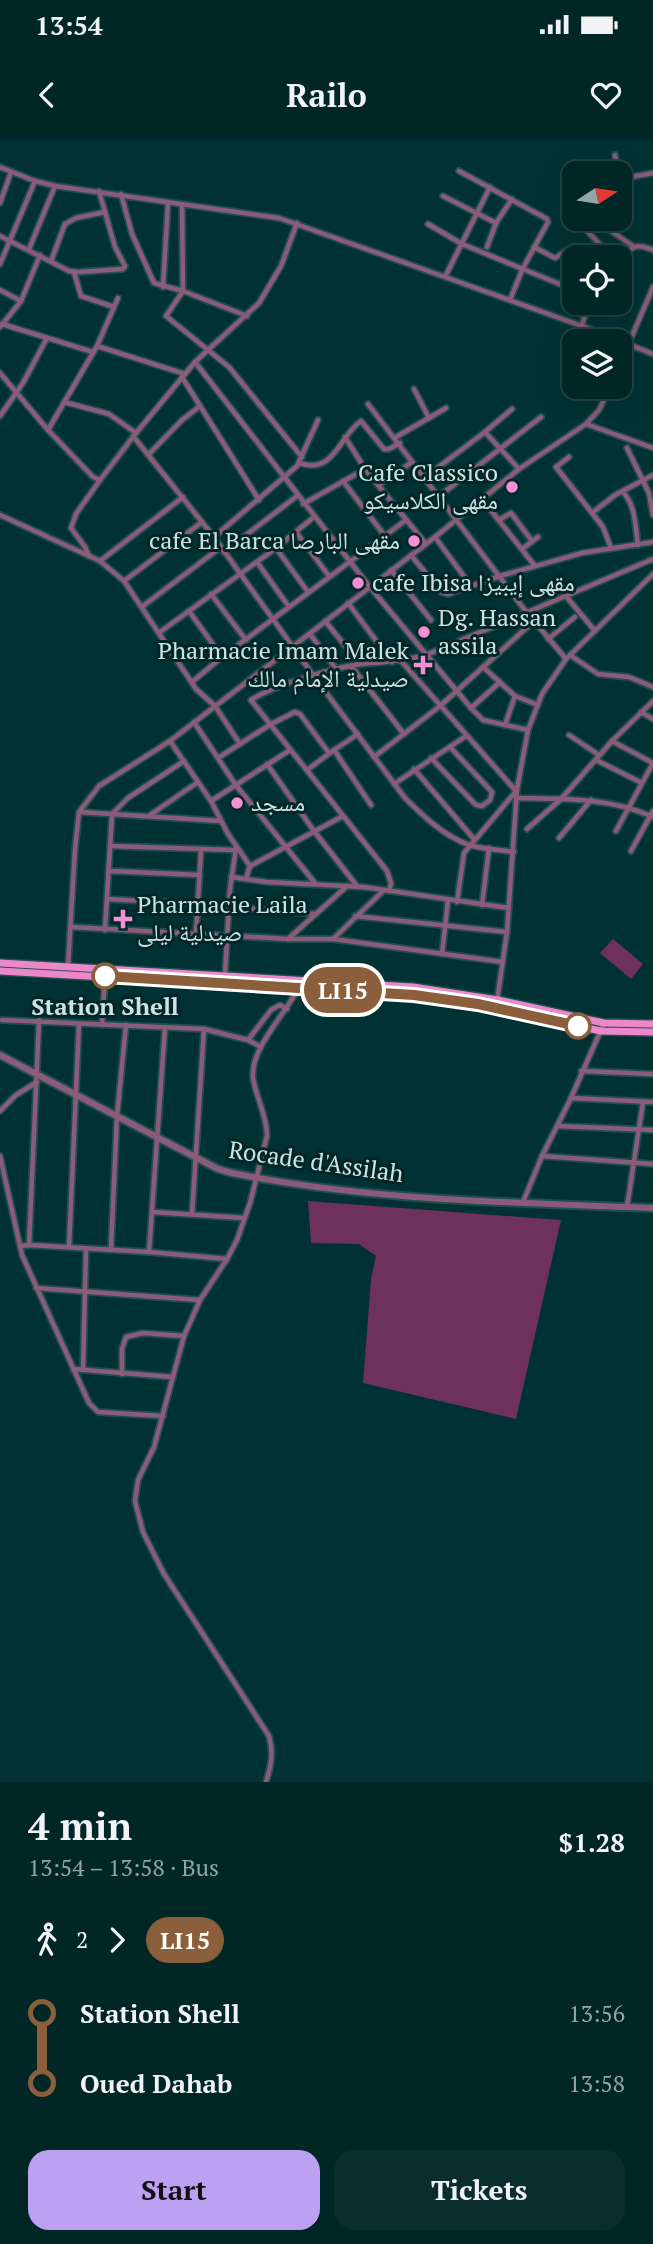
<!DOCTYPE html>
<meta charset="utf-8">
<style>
body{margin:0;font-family:"PT Serif","Noto Naskh Arabic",serif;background:#0a2e2e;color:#f1f3f6;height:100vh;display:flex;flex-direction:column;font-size:26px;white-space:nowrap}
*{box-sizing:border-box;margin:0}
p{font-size:23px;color:#95a5a7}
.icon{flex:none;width:38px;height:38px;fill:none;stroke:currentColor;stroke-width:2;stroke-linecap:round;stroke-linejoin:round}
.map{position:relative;height:1642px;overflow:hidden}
.details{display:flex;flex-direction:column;background:#002626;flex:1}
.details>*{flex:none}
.badge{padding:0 14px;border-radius:23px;font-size:24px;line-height:46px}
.needle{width:46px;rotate:78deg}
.buttons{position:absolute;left:562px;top:21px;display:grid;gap:14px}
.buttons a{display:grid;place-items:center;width:70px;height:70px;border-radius:14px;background:#002626;box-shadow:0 7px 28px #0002,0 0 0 2px #224343;font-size:35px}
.map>.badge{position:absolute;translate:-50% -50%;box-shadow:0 0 0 4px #fff}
.legs{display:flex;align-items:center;gap:10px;height:77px;padding:0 28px;font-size:23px}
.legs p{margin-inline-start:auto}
.overview{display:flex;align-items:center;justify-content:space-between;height:119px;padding:0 28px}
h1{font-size:38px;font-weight:800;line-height:52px}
.cta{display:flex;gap:14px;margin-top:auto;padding:14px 28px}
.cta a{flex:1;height:80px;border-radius:21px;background:#bca0f2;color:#111;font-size:28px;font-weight:800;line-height:80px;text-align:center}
.cta a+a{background:#0a2e2e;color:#f1f3f6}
ul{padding:0 28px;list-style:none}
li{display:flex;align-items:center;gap:24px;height:70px;font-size:26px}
li i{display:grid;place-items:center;width:10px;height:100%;margin:0 9px;background:currentColor}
li i::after{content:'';width:18px;height:18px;margin:-9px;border:5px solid;border-radius:50%;background:#002626}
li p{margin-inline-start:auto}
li:first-child i{background:linear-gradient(#0000 50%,currentColor 0)}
li:last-child i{background:linear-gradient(currentColor 50%,#0000 0)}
.status{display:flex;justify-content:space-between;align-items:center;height:49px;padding:0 35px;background:#002626;direction:ltr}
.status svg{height:19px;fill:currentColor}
header{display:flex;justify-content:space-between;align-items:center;height:91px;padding:0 28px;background:#002626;font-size:32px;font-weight:800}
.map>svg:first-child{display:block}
</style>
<div class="status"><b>13:54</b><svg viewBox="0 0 49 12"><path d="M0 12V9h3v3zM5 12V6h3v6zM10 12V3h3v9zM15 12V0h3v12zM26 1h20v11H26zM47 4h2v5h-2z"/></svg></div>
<header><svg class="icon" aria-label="back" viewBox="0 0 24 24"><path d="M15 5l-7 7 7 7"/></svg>Railo<svg class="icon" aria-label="heart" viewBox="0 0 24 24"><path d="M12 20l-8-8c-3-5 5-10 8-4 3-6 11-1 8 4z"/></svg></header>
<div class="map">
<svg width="653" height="1642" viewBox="0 0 653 1642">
<rect width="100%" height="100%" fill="#003233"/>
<g fill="#6d315b">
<path d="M613,799L643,824L631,839L600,813Z"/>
<path d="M308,1061L561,1080L516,1279L363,1243L371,1139L376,1116L359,1104L311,1103Z"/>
</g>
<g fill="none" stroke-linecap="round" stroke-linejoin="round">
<defs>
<g id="minor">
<path d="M615,15L618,33"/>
<path d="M0,27L35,41L55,46L279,78L445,137"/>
<path d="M459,31L547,79L548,82L522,130L510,160"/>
<path d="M620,39L653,33"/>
<path d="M490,47L445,137L582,186L653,214"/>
<path d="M121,54L132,94L154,143L183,151L247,176"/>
<path d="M443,56L496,83L512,59"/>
<path d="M0,63L11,32"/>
<path d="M182,65L183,151L166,176L229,227L302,317"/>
<path d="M598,82L633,106"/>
<path d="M428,84L462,104L574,150"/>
<path d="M587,91L612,117"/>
<path d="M0,96L69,131L79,132L123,129L125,126L115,107L99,51"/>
<path d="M487,107L496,83"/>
<path d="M534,107L555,118L566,111H573L580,117"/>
<path d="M29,109L55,46"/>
<path d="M620,118C634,106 635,103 653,110"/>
<path d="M51,121L65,84L76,78L105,72"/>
<path d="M0,124L35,41"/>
<path d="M74,132L81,156L114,167"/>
<path d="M163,147L168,63"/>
<path d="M0,150L21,161"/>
<path d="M2,184L93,212"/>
<path d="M582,185L589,163"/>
<path d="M0,187L21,161L40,115"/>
<path d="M97,206L185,234"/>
<path d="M195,222L369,446L471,568L483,580L528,590"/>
<path d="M620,224L653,147"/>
<path d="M0,233L48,290L93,337L100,340L136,293L195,222L259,163L281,126L297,83"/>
<path d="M182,237L259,360"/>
<path d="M414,249L429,278"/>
<path d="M64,262L109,274L136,293"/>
<path d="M368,264L524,469L566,519"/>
<path d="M0,276L23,243L47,198"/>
<path d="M586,284L653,308"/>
<path d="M48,290L97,206L118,158"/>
<path d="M485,292L519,329"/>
<path d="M133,296L214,397L313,535L405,658C423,676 444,696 469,705C483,709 499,710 514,712"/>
<path d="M345,297L365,329L426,404"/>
<path d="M396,297L446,268"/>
<path d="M627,308L649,353L653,375"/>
<path d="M148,315L182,280L200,266"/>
<path d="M569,317L556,327L603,387L611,408"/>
<path d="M299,323C335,335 338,297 361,281L384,309H389L400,303"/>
<path d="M424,338L485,292L512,269"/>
<path d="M343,341L385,396"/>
<path d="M379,345L412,322"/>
<path d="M623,352C636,366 635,386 638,405"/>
<path d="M438,357L541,277"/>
<path d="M482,359L535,426"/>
<path d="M303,364L365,329"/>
<path d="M592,373L615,355L653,335"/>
<path d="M0,375L100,421L124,441L196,549L215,566L240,604"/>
<path d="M314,377L276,408L189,471L222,517L406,380"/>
<path d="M499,380L511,373L532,401"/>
<path d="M296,392L329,436"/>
<path d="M214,397L297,326L318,280"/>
<path d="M435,397L471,446"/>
<path d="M276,408L308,452"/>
<path d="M522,409L538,397"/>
<path d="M224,412L297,356"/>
<path d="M411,415L441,452L448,454L500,436L582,413L653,402"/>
<path d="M89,416L85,407L71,388L76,374L100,340"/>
<path d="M100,421L183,357"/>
<path d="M257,422L289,467"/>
<path d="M391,430L431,480"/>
<path d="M124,441L202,382"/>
<path d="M211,454L246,500"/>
<path d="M565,455L595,491"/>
<path d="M348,463L392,522"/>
<path d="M143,466L221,407"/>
<path d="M325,481L360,524"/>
<path d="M160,492L189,471"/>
<path d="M310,494L336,529"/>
<path d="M548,499L575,477"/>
<path d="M570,515L598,534L629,537L653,547"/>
<path d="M402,522L516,651"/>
<path d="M351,526L404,594"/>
<path d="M483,527L515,556L538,565"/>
<path d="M192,542L222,517"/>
<path d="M471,568L500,542"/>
<path d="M641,572L653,579"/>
<path d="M194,582L235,644L315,743"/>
<path d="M505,585L515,556"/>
<path d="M569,595L599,615"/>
<path d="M170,601L211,661L228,694L250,726"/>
<path d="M612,601L653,623"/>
<path d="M334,610L358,594"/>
<path d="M374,617L440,566L534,481"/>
<path d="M218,618L271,584L295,572L300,574L329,613"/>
<path d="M431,618L476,665L482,666L490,660L492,652L450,607"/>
<path d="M596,620L642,643"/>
<path d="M267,624L314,691L357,746"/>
<path d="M414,629L474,699"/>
<path d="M307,630L334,610L371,665"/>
<path d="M394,644L466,596"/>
<path d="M516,658C564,659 609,657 653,677"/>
<path d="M211,661L290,610"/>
<path d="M80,672L221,681"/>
<path d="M150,675L198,642"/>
<path d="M527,689L561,659L612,601L653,561"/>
<path d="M616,691L653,623"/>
<path d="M559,698L591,660"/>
<path d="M110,706L235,710"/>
<path d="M631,711L653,671"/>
<path d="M110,731L200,735"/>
<path d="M231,737L267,742L364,747L509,768"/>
<path d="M246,739L250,726L343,676"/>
<path d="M389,751L391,743L387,731L251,560C274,545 333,528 361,524C383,522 404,521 426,515L653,419"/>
<path d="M107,759L198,764"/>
<path d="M457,762L464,713L517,650"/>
<path d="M482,765L489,708"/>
<path d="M230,767L316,774"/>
<path d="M355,776L507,792"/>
<path d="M71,787L288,799H333L503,822"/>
<path d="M105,790L112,674L128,658L184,621"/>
<path d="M196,794L201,710"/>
<path d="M288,799L347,746"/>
<path d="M333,799L384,750"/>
<path d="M442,814L448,760"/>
<path d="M68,826L75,709L79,672L99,646L170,601L435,397L519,329L586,284L599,270L610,247"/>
<path d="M225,834L230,749L236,708"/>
<path d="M496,868L507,792L517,649L528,590L542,554L566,519L653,434"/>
<path d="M2,880L204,889L192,1074"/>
<path d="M102,885L105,837"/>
<path d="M204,889L248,900L261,907"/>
<path d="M248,900L271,870L280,865L287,869"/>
<path d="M581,931L653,934"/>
<path d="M571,958L653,962"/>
<path d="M0,971L16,955L37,942"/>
<path d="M557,986L653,990"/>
<path d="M0,1016L22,1115L89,1263L98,1272L163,1276"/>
<path d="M542,1016L653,1024"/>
<path d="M523,1062L542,1016L571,958L604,883"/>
<path d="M627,1067L643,962"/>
<path d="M153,1072L244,1078"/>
<path d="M29,1105L39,880"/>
<path d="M21,1106L29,1105L149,1112L227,1119"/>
<path d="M69,1107L79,884"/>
<path d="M111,1109L117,976L126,885"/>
<path d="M149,1112L165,887"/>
<path d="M36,1148L200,1160"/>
<path d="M73,1229L173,1237"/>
<path d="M83,1230L86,1109"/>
<path d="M122,1234V1209L126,1197L143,1193L184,1196"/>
<path d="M266,1642C271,1625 274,1614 269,1596L164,1434L143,1392L135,1361L138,1340L154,1307L184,1196L200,1160L227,1119L237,1100L250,1063L267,996C267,975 256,958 253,938C250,908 286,874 299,847"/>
</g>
<path id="tertiary" d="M0,915L218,1029L232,1033C370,1061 513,1062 653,1068"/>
<g id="primary">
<path d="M0,823L413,847L498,860L604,883L653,884"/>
<path d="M0,831L414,855L466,862L601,891L653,892"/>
</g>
</defs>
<use href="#minor" stroke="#214e4f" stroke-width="8"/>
<use href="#tertiary" stroke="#214e4f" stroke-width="10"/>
<use href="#primary" stroke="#214e4f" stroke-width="10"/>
<use href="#minor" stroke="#8b5b7a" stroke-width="4.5"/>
<use href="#tertiary" stroke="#8b5b7a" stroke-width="6"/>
<use href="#primary" stroke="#eb88ca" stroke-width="7"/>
</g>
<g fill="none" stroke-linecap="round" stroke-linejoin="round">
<defs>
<path id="line-1" d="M105,836L414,855L478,864L578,886"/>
</defs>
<use href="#line-1" stroke="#fff" stroke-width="16"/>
<use href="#line-1" stroke="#8b5e3c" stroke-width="10"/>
</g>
<g fill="#f491d3" stroke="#032627" stroke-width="2.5">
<circle cx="512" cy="347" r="7"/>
<circle cx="414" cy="401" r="7"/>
<circle cx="358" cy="443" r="7"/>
<circle cx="424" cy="492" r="7"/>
<path d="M419.5 514.5h7v7h7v7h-7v7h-7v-7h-7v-7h7z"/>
<circle cx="237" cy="663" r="7"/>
<path d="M119.5 768.5h7v7h7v7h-7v7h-7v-7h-7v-7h7z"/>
</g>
<g fill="#fff" stroke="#8b5e3c" stroke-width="3.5">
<circle cx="105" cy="836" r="12"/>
<circle cx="578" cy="886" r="12"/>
</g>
<g text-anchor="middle" stroke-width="6" stroke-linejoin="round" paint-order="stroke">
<g font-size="24" fill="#cce3e3" stroke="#032627" text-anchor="start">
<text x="498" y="341" text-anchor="end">Cafe Classico<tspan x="498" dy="28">مقهى الكلاسيكو</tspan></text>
<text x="400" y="409" text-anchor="end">cafe El Barca مقهى البارصا</text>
<text x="372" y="451">cafe Ibisa مقهى إيبيزا</text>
<text x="438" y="486">Dg. Hassan<tspan x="438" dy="28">assila</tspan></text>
<text x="409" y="519" text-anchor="end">Pharmacie Imam Malek<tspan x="409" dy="28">صيدلية الإمام مالك</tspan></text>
<text x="251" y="671">مسجد</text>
<text x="137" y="773">Pharmacie Laila<tspan x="137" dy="28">صيدلية ليلى</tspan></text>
</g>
<g font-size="24" font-weight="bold" fill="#cce3e3" stroke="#032627">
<text x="105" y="875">Station Shell</text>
</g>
<g font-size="24" fill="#cce3e3" stroke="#032627">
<text transform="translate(316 1022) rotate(8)" y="8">Rocade d'Assilah</text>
</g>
</g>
</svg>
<div class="buttons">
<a><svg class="needle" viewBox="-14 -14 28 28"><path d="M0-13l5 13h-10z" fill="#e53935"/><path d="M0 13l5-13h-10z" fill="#95a5a7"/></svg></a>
<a><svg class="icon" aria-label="locate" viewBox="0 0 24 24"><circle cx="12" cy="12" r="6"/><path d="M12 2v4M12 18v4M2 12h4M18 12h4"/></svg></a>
<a><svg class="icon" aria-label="layers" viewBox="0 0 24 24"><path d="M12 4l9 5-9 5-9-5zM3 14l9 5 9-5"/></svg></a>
</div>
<b class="badge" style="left:343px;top:850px;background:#8b5e3c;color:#fff">LI15</b>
</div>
<section class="details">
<div class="overview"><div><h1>4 min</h1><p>13:54 – 13:58 · Bus</p></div><b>$1.28</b></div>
<div class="legs"><svg class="icon" aria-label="walk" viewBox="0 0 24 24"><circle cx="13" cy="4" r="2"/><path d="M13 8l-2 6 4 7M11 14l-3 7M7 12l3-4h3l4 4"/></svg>2<svg class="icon" aria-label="forward" viewBox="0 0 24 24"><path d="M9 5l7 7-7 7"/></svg><b class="badge" style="background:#8b5e3c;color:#fff">LI15</b></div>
<ul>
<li><i style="color:#8b5e3c"></i><b>Station Shell</b><p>13:56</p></li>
<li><i style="color:#8b5e3c"></i><b>Oued Dahab</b><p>13:58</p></li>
</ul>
<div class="cta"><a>Start</a><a>Tickets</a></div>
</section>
